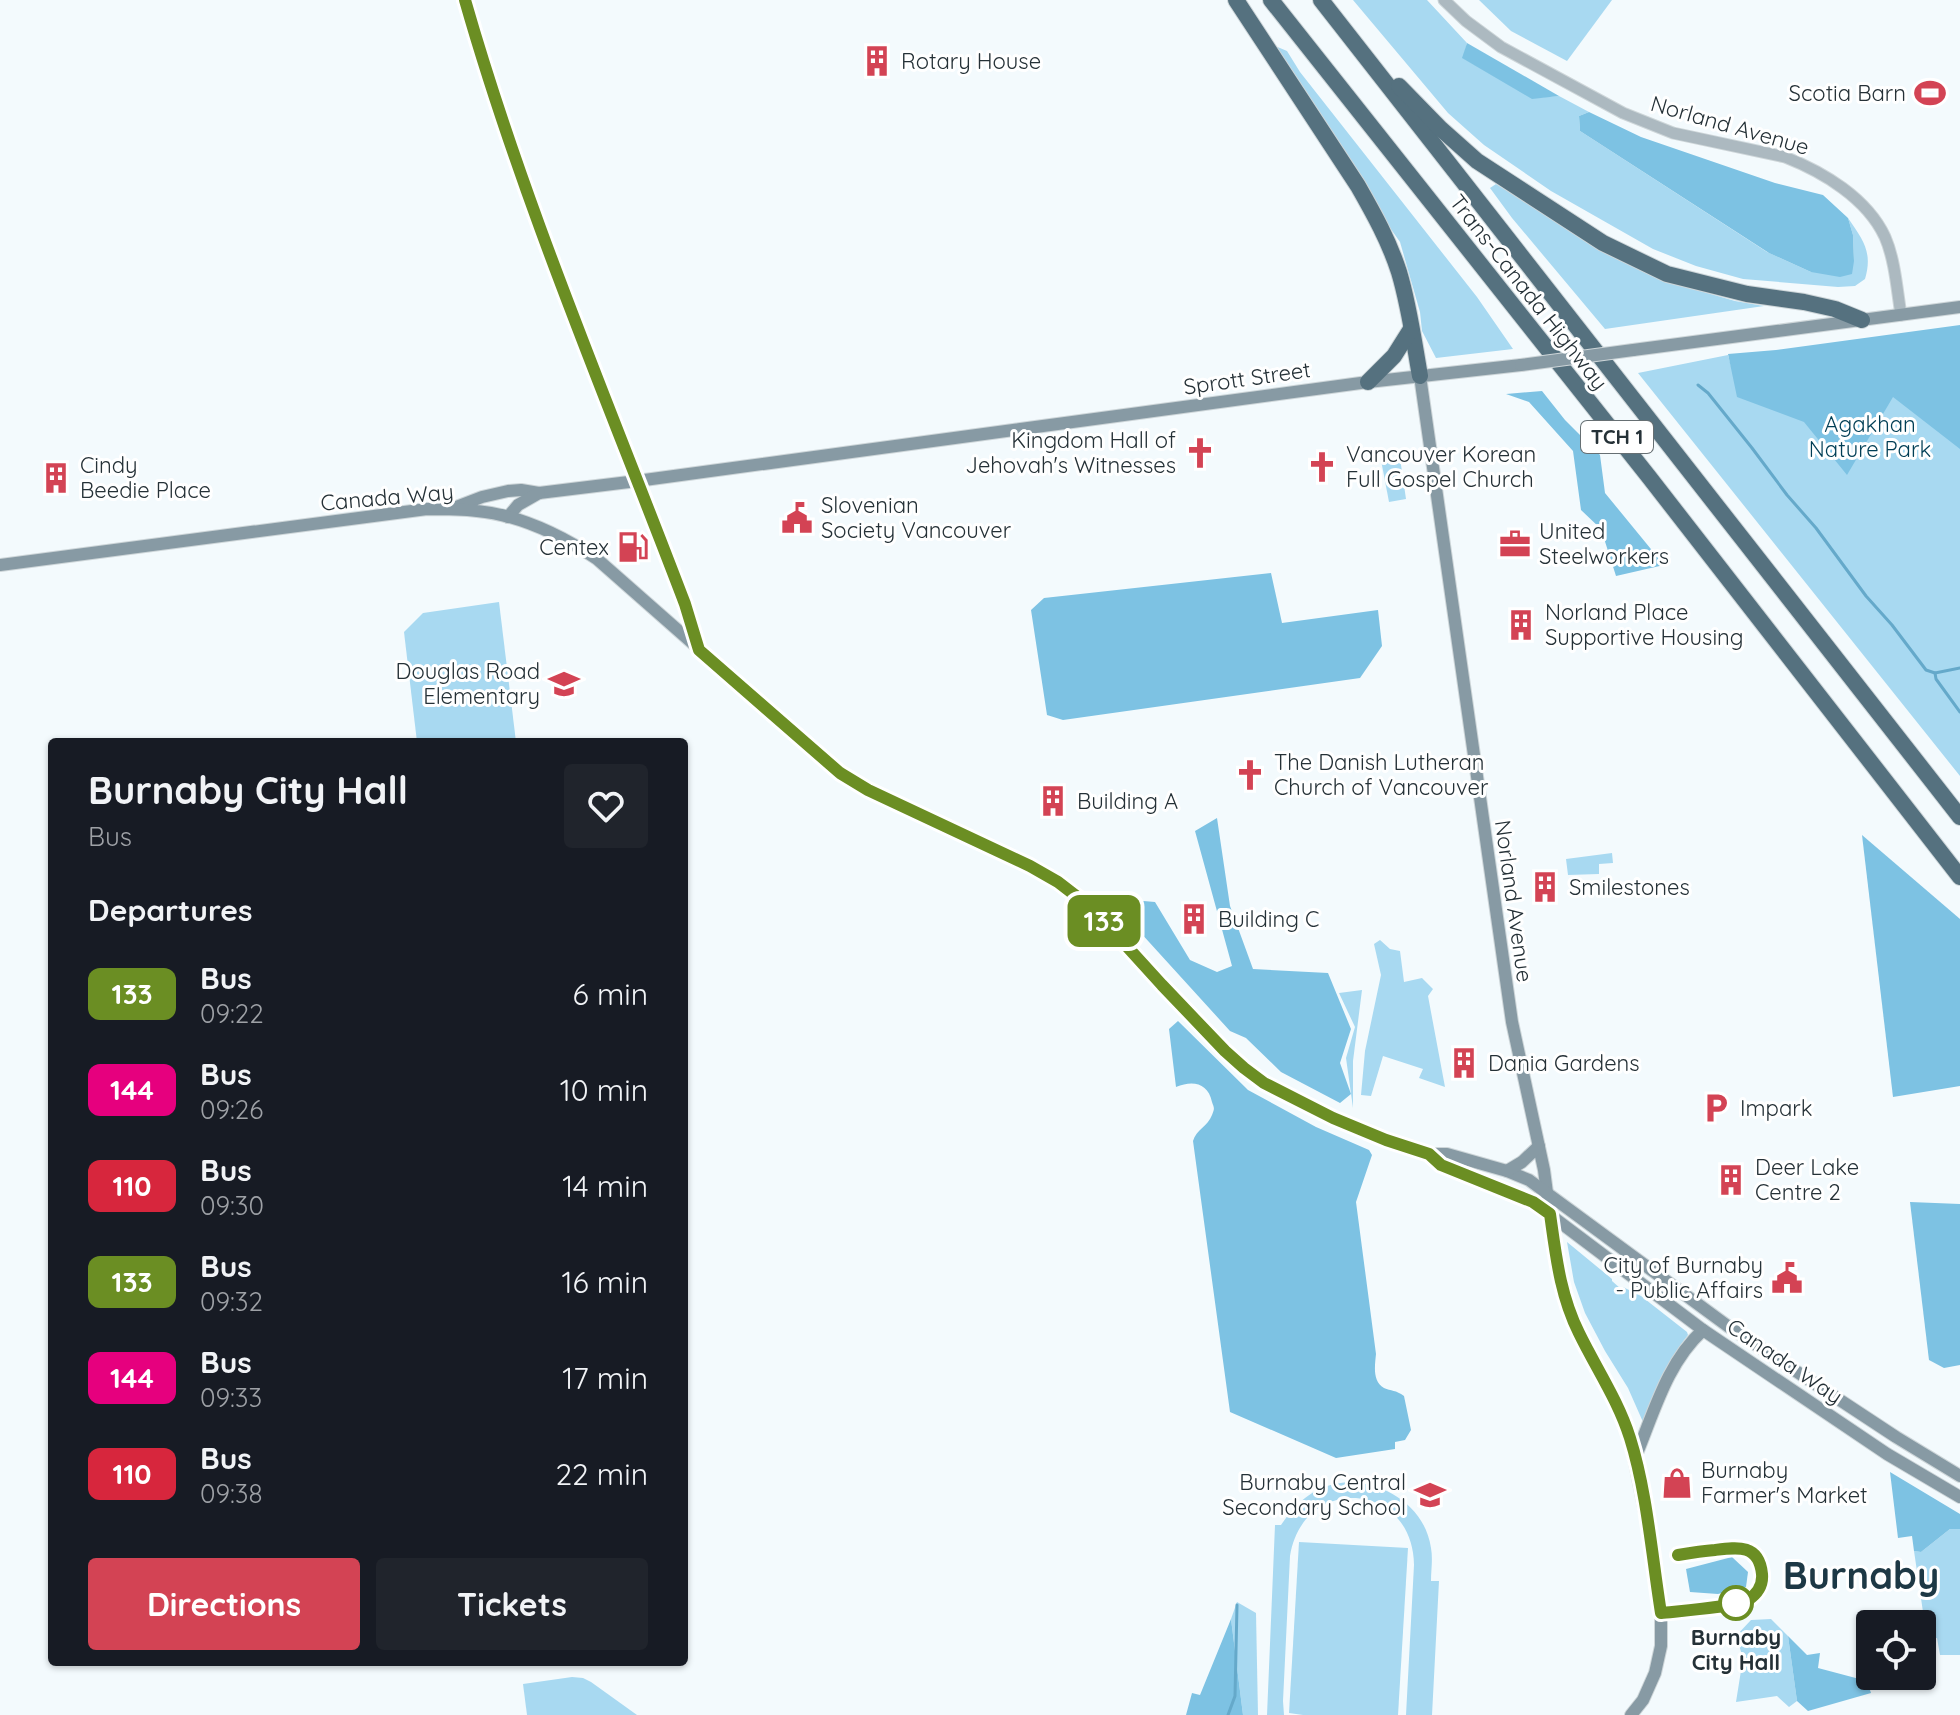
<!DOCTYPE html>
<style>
body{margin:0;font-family:Quicksand,sans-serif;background:#20242c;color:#f1f3f6;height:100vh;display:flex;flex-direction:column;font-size:30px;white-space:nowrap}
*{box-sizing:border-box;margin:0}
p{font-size:26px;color:#9ea1a6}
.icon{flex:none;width:44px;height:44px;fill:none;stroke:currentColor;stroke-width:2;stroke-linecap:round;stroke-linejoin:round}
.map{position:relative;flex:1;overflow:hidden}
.panel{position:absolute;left:48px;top:738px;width:640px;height:928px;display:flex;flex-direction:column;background:#171b24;border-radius:8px;box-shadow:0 2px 6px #0004}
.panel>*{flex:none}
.badge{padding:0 16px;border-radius:12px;font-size:28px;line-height:52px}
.fabs{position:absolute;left:1856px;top:1610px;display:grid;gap:16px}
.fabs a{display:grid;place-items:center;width:80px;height:80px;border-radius:8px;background:#171b24;box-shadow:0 2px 6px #0004;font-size:40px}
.map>.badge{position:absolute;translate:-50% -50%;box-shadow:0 0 0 4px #fff}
h2{padding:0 40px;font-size:30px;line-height:72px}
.round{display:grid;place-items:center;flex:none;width:84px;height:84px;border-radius:8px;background:#20242c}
.headline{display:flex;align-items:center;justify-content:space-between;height:136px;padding:0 40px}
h1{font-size:38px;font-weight:700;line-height:60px}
.primary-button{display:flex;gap:16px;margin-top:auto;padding:16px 40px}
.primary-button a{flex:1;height:92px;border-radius:8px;background:#d34354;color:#fff;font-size:32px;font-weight:700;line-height:92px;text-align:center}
.primary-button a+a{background:#20242c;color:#f1f3f6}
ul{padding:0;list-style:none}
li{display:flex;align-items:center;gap:24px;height:96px;padding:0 40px}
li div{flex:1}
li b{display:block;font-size:30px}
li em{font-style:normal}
li .badge{min-width:88px;font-weight:700;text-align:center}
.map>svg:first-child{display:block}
</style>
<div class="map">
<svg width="1960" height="1715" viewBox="0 0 1960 1715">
<rect width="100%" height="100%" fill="#f3fafd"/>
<g fill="#a8d9f1">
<path d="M1353,0H1427L1467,43L1463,58L1532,98L1559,96L1589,112L1579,116L1580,131L1767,252L1811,272L1854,261L1853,235L1848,218C1863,240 1873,252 1865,279L1855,286L1838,287L1743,279L1696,266L1653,249L1551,191L1484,145L1448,113Z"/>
<path d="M1479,0H1612L1567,61L1511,31Z"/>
<path d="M1268,43L1287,51L1300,72L1477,297L1513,349L1436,358L1422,331L1420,312L1400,242L1383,218L1367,185Z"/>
<path d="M1496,184L1590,241L1659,279L1735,301L1764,306L1605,329L1512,218L1490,188Z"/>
<path d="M1960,333V776L1638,373L1728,355L1731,366Z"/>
<path d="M1400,458L1406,499L1389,502L1381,460Z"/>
<path d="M499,602L516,742H417L404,632L423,613Z"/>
<path d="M1612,853L1613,863L1599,864V874L1568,875L1566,859Z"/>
<path d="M1380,940L1390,949L1400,951L1404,982L1422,978L1433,989L1428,996L1445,1087L1419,1078L1423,1069L1383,1056L1371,1096L1361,1095L1365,1051L1381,975L1374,944Z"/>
<path d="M1362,990L1353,1061V1108L1346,1058L1355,1027L1339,993Z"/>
<path d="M1567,1242L1612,1279V1281L1621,1289L1623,1287L1641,1296L1687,1332L1688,1335C1666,1364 1655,1386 1646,1422H1643L1628,1388L1605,1351L1585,1313L1574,1282Z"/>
<path d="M1348,1482C1387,1483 1425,1507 1431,1548C1433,1559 1431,1570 1431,1581H1439L1432,1715H1406L1414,1565C1413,1481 1303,1474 1290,1556L1283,1701L1284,1715H1267L1275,1525H1281C1299,1499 1316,1485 1348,1482Z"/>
<path d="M1950,1529H1960V1655H1940L1937,1638L1927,1639L1914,1551L1921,1552Z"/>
<path d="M1299,1542L1408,1548L1398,1715H1303L1289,1713Z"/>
<path d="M1237,1602L1256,1613L1258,1715H1243L1231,1619Z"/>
<path d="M1771,1619L1788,1636L1797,1701L1789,1707L1777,1696L1736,1702L1743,1658L1736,1636L1751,1620Z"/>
<path d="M572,1677L583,1678L591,1682L637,1715H527L523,1684Z"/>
</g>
<g fill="#7dc2e3">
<path d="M1467,43L1559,96L1532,99L1462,58Z"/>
<path d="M1589,112L1641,137L1775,183L1823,195L1848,218L1853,235L1854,261L1852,274L1840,277L1811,272L1769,253L1580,131L1579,116Z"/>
<path d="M1960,325V449L1893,397L1847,475L1804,422L1737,397L1728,354L1776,350Z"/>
<path d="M1542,391L1565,420L1600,455L1605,493L1664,565L1616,576L1601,529L1581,510L1573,451L1529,402L1506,394Z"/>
<path d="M1271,573L1282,623L1378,610L1382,646L1360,678L1063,720L1047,715L1031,610L1044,598Z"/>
<path d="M1217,818L1230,906L1253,969L1328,973L1351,1029L1340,1063L1351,1094L1340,1103L1281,1072L1246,1038L1230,1031L1109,898L1155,902L1190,960L1217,972L1232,966L1195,831Z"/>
<path d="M1862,835L1960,919V1086L1893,1097Z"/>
<path d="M1178,1021L1248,1090L1316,1127L1369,1150L1372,1155L1356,1202L1376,1354C1375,1365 1372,1381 1384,1388C1391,1391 1396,1390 1404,1396L1411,1430L1405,1440L1395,1442V1449L1336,1458L1230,1412L1193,1141C1196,1130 1208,1126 1212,1115C1215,1108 1214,1108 1212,1102C1208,1083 1193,1080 1176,1087L1169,1029Z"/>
<path d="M1910,1202L1960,1204V1365L1944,1368L1929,1360Z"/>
<path d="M1890,1472L1960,1514V1529H1950L1921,1552L1914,1551L1912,1536L1898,1538Z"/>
<path d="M1732,1557L1748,1572L1746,1587L1718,1594L1690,1592L1686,1569Z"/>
<path d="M1231,1619L1243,1715H1186L1192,1693L1200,1695Z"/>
<path d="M1788,1636L1807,1655L1820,1653L1818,1668L1867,1681L1871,1693L1808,1711L1797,1701Z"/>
</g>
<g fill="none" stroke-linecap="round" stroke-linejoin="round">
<g stroke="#65a9ca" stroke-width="3">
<path d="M1698,385L1708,393L1752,448L1787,495L1816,528L1866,596L1892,625L1926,670L1935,673L1960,668"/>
<path d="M1935,673L1936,679L1960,712"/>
<path d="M1228,1715L1235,1696L1237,1605"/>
</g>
<defs>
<g id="tertiary">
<path d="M465,0L512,153L546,247L637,481"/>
<path d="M1444,0L1466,21L1501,47L1623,113L1673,133L1785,157C1823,172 1867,198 1885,237C1895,260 1897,290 1901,315"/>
</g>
<g id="secondary">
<path d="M1633,350L1960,307"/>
<path d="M1420,376L1512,1022L1544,1170L1557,1269L1564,1295L1579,1334L1605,1380L1619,1409L1630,1438L1647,1522L1661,1613V1646L1655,1673L1643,1700L1631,1715"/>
<path d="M637,481L685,604L699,647"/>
<path d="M456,507L482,497L508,491L521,490L539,493L637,481L1368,382L1521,365"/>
<path d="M508,517L518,505L539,493"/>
<path d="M0,565L427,509C444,509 460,509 477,511C520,515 561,535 597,559L840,773L868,790L1030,866L1058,882L1080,899L1102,919L1162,985L1225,1051L1244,1068L1264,1083L1333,1118L1386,1140L1429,1154H1447L1507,1171L1529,1180L1729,1327L1896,1437L1960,1476"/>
<path d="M1429,1154L1441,1165L1533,1202L1703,1330L1887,1454L1960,1497"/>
<path d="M1507,1171L1522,1162L1539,1146"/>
<path d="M1635,1458C1654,1413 1666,1364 1703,1330"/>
</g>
<g id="motorway">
<path d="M1236,0L1358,186C1374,214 1389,241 1399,272C1409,305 1414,342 1420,376"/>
<path d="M1271,0L1649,477L1960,877"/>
<path d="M1321,0L1960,817"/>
<path d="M1399,86L1441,129L1477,161L1603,243L1667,274L1747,294L1804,302L1835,309L1862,320"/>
<path d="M1368,382L1394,356L1411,329"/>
</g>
</defs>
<use href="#tertiary" stroke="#ced6d9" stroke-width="13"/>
<use href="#secondary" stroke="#ced6d9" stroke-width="14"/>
<use href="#motorway" stroke="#ced6d9" stroke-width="18"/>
<use href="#tertiary" stroke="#acb9c0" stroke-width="11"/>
<use href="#secondary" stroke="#879aa4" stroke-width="12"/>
<use href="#motorway" stroke="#55717f" stroke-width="16"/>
<defs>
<path id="secondary-bridge" d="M1521,365L1633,350"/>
</defs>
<use href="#secondary-bridge" stroke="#ced6d9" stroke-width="14" stroke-linecap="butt"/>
<use href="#secondary-bridge" stroke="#879aa4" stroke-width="12"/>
</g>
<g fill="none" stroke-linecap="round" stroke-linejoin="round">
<defs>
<path id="line" d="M465,0C524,206 609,404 685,604L699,650L840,773L868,790L1030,866L1058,882L1080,899L1102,919L1162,985L1225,1051L1244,1068L1264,1083L1333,1118L1386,1140L1429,1154L1441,1165L1533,1202L1550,1214C1556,1256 1560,1295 1579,1333C1596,1368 1618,1400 1630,1438C1647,1492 1652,1557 1661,1613C1679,1611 1736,1607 1748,1600C1757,1594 1763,1585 1762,1574C1759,1544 1738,1547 1715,1550C1703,1551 1690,1553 1678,1555"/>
</defs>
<use href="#line" stroke="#fff" stroke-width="18"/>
<use href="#line" stroke="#6b8e23" stroke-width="12"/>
</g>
<defs>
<symbol id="building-bare" viewBox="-9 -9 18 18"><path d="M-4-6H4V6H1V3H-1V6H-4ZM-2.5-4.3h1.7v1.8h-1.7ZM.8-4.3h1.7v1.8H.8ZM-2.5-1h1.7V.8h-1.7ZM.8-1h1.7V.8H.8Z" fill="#d34354" stroke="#fff" stroke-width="2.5" paint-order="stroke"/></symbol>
<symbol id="stadium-bare" viewBox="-9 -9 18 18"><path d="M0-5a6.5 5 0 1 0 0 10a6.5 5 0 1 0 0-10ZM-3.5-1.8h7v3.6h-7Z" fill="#d34354" stroke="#fff" stroke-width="2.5" paint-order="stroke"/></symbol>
<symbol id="church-bare" viewBox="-9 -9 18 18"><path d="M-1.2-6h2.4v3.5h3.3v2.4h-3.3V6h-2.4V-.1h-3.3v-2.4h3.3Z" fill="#d34354" stroke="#fff" stroke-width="2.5" paint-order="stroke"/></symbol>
<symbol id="civic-bare" viewBox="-9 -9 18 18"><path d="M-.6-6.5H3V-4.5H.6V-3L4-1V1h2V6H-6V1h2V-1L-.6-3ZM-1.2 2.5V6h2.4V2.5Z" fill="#d34354" stroke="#fff" stroke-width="2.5" paint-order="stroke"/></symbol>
<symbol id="office-bare" viewBox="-9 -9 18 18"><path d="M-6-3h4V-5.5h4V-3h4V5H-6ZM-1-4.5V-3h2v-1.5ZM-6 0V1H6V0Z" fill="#d34354" stroke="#fff" stroke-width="2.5" paint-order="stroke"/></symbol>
<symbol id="fuel-bare" viewBox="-9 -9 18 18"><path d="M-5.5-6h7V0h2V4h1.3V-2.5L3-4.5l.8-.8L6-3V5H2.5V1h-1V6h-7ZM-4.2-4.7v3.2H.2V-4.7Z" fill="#d34354" stroke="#fff" stroke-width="2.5" paint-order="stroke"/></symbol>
<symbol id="school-bare" viewBox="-9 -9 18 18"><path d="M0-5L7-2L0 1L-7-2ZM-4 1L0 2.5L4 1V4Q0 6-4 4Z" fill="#d34354" stroke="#fff" stroke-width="2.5" paint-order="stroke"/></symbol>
<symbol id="parking-bare" viewBox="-9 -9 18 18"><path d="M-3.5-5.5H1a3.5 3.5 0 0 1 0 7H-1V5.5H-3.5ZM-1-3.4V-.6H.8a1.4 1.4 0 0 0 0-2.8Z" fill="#d34354" stroke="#fff" stroke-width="2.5" paint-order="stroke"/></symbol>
<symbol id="shop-bare" viewBox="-9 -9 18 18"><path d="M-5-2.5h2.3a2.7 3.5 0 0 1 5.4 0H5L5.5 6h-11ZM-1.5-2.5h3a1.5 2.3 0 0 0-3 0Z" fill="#d34354" stroke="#fff" stroke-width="2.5" paint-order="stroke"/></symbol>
</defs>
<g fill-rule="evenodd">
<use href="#building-bare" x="855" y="39" width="44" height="44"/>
<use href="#stadium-bare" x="1908" y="71" width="44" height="44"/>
<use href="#church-bare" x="1178" y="431" width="44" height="44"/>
<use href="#church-bare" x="1300" y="445" width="44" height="44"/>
<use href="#building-bare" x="34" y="456" width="44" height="44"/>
<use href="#civic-bare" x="775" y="496" width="44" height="44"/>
<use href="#office-bare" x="1493" y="522" width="44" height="44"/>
<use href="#fuel-bare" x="611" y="525" width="44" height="44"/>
<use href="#building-bare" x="1499" y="603" width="44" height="44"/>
<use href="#school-bare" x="542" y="662" width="44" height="44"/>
<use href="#church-bare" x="1228" y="753" width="44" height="44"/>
<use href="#building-bare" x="1031" y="779" width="44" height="44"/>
<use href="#building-bare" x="1523" y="865" width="44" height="44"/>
<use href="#building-bare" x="1172" y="897" width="44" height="44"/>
<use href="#building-bare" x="1442" y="1041" width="44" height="44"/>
<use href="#parking-bare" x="1694" y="1086" width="44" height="44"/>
<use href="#building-bare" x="1709" y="1158" width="44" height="44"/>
<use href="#civic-bare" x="1765" y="1256" width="44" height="44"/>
<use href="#shop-bare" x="1655" y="1461" width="44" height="44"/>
<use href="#school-bare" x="1408" y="1473" width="44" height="44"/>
</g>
<circle fill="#fff" stroke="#6b8e23" stroke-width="4" cx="1736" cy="1603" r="16"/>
<g text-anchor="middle" stroke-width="6" stroke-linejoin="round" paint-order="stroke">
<rect fill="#fff" stroke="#666f73" stroke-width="2" x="1581" y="421" width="72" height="32" rx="6"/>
<g font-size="20" font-weight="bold" fill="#253137">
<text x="1617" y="444">TCH 1</text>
</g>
<g font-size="22" fill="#253137" stroke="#fff" text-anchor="start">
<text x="901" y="69">Rotary House</text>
<text x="1906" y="101" text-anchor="end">Scotia Barn</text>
<text x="1176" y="448" text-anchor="end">Kingdom Hall of<tspan x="1176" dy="25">Jehovah's Witnesses</tspan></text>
<text x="1346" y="462">Vancouver Korean<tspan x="1346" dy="25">Full Gospel Church</tspan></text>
<text x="80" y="473">Cindy<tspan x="80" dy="25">Beedie Place</tspan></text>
<text x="821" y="513">Slovenian<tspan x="821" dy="25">Society Vancouver</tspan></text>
<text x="1539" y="539">United<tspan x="1539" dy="25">Steelworkers</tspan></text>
<text x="609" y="555" text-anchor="end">Centex</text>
<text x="1545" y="620">Norland Place<tspan x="1545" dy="25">Supportive Housing</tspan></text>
<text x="540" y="679" text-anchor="end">Douglas Road<tspan x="540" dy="25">Elementary</tspan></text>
<text x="1274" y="770">The Danish Lutheran<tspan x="1274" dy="25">Church of Vancouver</tspan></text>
<text x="1077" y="809">Building A</text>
<text x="1569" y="895">Smilestones</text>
<text x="1218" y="927">Building C</text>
<text x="1488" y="1071">Dania Gardens</text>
<text x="1740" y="1116">Impark</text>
<text x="1755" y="1175">Deer Lake<tspan x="1755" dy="25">Centre 2</tspan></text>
<text x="1763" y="1273" text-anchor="end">City of Burnaby<tspan x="1763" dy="25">- Public Affairs</tspan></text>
<text x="1701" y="1478">Burnaby<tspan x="1701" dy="25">Farmer's Market</tspan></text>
<text x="1406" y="1490" text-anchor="end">Burnaby Central<tspan x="1406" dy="25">Secondary School</tspan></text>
</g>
<g font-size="22" fill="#253137" stroke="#fff">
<text transform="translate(1730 125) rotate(16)" y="8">Norland Avenue</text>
<text transform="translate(1529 292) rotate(52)" y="8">Trans-Canada Highway</text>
<text transform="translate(1247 378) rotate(-8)" y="8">Sprott Street</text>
<text transform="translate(387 497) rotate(-5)" y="8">Canada Way</text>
<text transform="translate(1514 901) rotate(82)" y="8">Norland Avenue</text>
<text transform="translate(1785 1361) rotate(34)" y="8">Canada Way</text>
</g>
<g font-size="22" fill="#003e55" stroke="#fff">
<text x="1870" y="432">Agakhan<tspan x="1870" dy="25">Nature Park</tspan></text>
</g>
<g font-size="22" font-weight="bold" fill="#253137" stroke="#fff">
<text x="1736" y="1645">Burnaby<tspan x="1736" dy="25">City Hall</tspan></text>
</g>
<g font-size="38" font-weight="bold" fill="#1d3845" stroke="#fff">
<text x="1861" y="1589">Burnaby</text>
</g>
</g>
</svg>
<div class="fabs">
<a><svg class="icon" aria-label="locate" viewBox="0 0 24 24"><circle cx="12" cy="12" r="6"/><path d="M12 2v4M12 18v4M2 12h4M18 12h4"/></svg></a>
</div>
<b class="badge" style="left:1104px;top:921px;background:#6b8e23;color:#fff">133</b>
<section class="panel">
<div class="headline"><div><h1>Burnaby City Hall</h1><p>Bus</p></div><a class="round"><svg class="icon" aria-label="heart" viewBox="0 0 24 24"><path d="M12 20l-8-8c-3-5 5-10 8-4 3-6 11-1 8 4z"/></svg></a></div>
<h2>Departures</h2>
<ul>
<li><span class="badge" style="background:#6b8e23;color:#fff">133</span><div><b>Bus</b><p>09:22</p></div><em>6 min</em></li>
<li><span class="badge" style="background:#e6007e;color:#fff">144</span><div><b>Bus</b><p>09:26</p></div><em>10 min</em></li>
<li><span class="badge" style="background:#d7263d;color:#fff">110</span><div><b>Bus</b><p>09:30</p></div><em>14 min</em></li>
<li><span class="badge" style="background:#6b8e23;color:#fff">133</span><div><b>Bus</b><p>09:32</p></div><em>16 min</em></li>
<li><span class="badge" style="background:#e6007e;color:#fff">144</span><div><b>Bus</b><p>09:33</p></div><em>17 min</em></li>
<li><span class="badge" style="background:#d7263d;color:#fff">110</span><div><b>Bus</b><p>09:38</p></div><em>22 min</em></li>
</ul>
<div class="primary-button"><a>Directions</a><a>Tickets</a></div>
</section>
</div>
